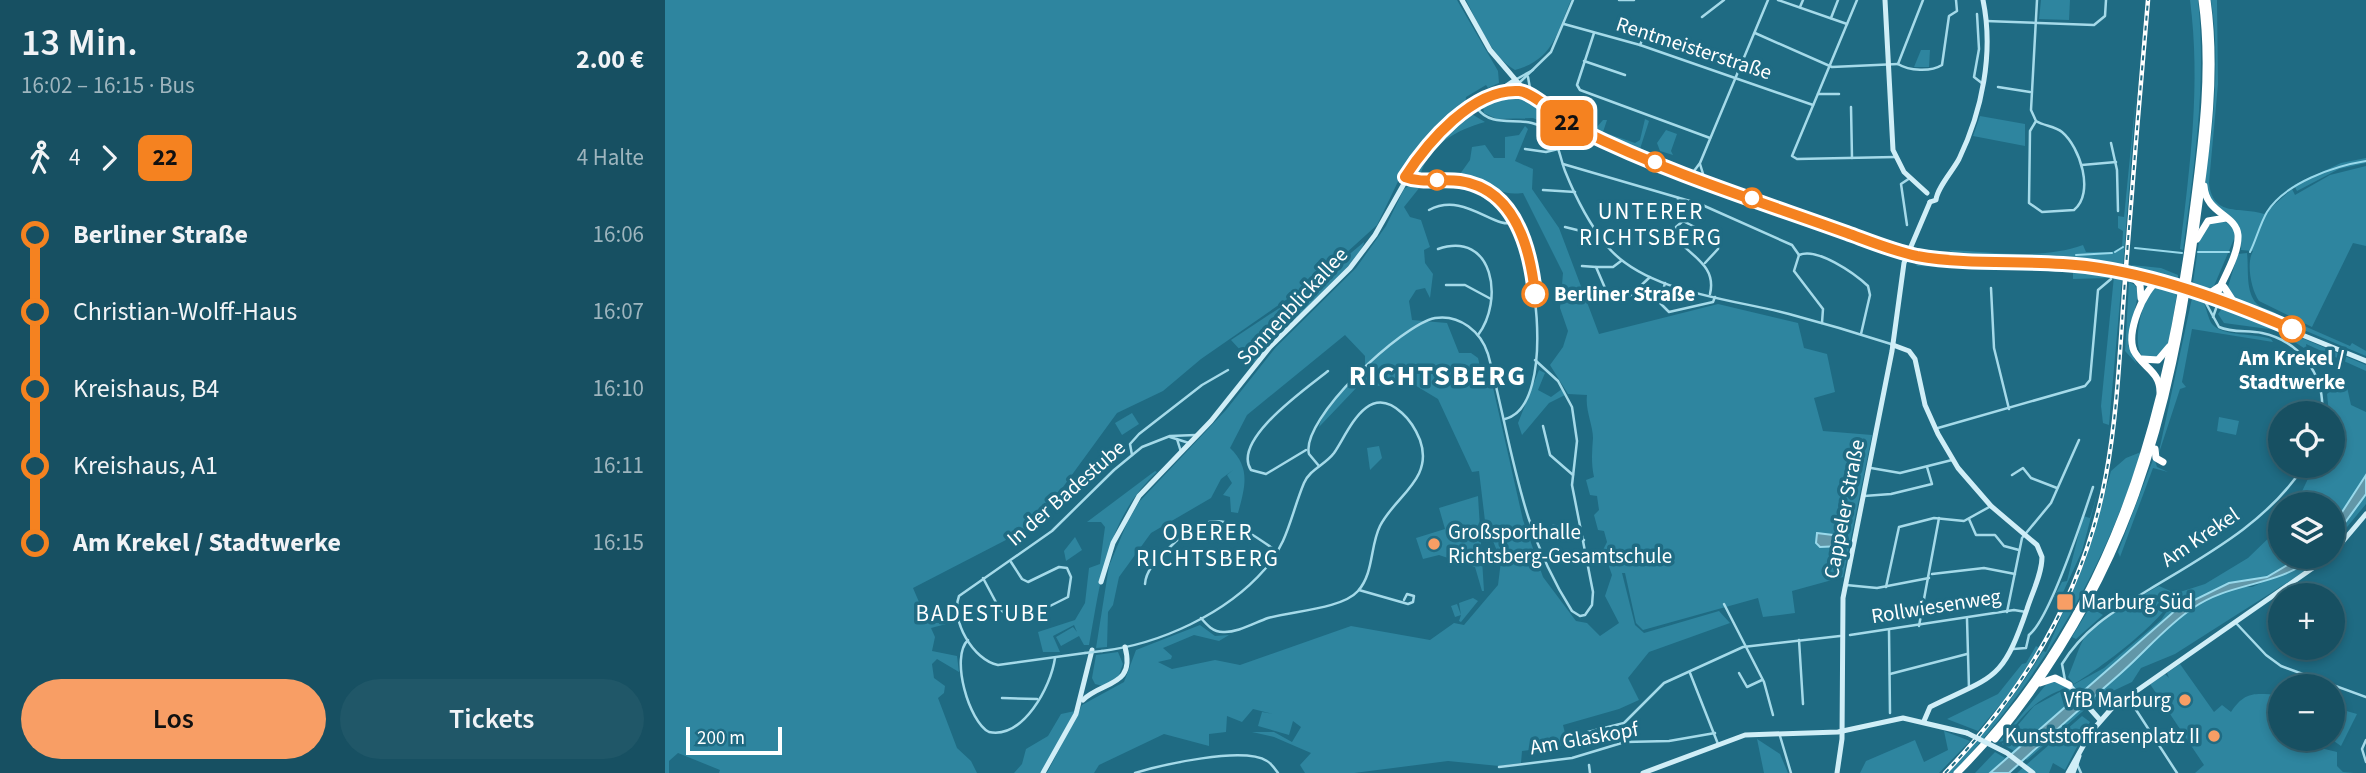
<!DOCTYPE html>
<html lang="de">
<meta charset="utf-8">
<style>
body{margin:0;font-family:"Source Sans 3",sans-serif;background:#205768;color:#f1f3f6;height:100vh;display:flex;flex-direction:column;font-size:26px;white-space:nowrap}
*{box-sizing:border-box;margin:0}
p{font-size:23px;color:#9eb5be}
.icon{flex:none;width:38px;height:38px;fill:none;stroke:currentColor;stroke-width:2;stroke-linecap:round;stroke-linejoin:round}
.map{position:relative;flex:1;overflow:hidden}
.sheet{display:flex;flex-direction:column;background:#175062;width:665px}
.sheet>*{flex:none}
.badge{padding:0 14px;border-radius:10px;font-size:24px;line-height:46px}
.controls{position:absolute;left:1603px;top:401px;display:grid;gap:14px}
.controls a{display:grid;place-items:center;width:77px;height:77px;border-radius:50%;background:#175062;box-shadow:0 4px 10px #0003,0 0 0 2px #366777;font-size:35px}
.scale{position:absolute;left:21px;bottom:18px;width:96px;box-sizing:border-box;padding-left:7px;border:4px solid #fff;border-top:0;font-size:19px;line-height:24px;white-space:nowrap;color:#fff;-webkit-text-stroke:5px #1f6b83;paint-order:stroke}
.map>.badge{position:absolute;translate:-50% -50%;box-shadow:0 0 0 4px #fff}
.legs{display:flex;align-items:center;gap:10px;height:77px;padding:0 21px;font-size:23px}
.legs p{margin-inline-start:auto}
.head{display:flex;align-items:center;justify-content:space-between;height:119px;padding:0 21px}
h1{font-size:38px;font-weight:600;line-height:52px}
.action{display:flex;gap:14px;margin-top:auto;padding:14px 21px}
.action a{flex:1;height:80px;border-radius:42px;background:#f89e65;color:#111;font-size:28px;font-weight:600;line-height:80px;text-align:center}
.action a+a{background:#205768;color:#f1f3f6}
ul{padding:0 21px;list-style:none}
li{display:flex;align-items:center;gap:24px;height:77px;font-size:26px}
li i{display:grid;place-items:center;width:10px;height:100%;margin:0 9px;background:currentColor}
li i::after{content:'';width:18px;height:18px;margin:-9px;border:5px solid;border-radius:50%;background:#175062}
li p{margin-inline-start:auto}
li:first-child i{background:linear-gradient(#0000 50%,currentColor 0)}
li:last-child i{background:linear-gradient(currentColor 50%,#0000 0)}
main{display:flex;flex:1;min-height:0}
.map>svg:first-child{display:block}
</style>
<main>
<section class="sheet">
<div class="head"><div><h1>13 Min.</h1><p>16:02 – 16:15 · Bus</p></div><b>2.00 €</b></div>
<div class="legs"><svg class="icon" aria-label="walk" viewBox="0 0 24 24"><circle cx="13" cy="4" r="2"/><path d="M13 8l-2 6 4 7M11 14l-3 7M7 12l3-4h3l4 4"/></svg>4<svg class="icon" aria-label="forward" viewBox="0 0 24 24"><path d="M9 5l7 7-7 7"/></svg><b class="badge" style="background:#f58220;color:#111">22</b><p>4 Halte</p></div>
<ul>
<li><i style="color:#f58220"></i><b>Berliner Straße</b><p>16:06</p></li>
<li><i style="color:#f58220"></i><span>Christian-Wolff-Haus</span><p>16:07</p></li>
<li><i style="color:#f58220"></i><span>Kreishaus, B4</span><p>16:10</p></li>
<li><i style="color:#f58220"></i><span>Kreishaus, A1</span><p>16:11</p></li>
<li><i style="color:#f58220"></i><b>Am Krekel / Stadtwerke</b><p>16:15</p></li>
</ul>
<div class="action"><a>Los</a><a>Tickets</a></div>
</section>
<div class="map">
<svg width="1701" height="773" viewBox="0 0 1701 773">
<rect width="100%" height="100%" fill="#1f6b83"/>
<g fill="#2e859f">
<path d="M0,0H792L833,71L834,83L823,88L821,85L801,97L800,106L760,139L741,165L712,225L680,254L641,286L536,359L498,391L452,413L390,498L360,530L248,588L263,623H285L266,628L270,637L267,651L292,656L294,672L272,659L267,664L269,678L280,686L279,693L273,698L292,748L306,761L312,773H54L55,770L13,753L4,761V773H0Z"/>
<path d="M801,0H906C892,33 888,60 850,70C827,57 813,23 801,0Z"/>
<path d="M1376,0H1405L1404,20L1374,19Z"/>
<path d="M1525,0H1533C1542,84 1529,167 1518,250L1515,249C1525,166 1536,85 1525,0Z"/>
<path d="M1546,0H1552L1553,84L1544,183C1548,218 1575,206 1599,214L1627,189L1630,195L1665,175L1701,166V246L1688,243L1647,327L1594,301C1586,289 1581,263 1588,251L1576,250C1578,204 1546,219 1541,189C1539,171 1545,147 1547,129C1551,87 1553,42 1546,0Z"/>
<path d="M1256,50H1265L1264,67H1249Z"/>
<path d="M844,95H856L908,134L902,132L896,135L889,127L868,118L832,119L819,113L818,107Z"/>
<path d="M1471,96L1458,267C1427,263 1300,263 1284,250C1327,252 1377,260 1418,245L1421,252H1447L1457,247L1458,231L1453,228V216L1459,217Z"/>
<path d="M805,113L820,122C792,130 764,144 755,176L750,174C752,151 787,126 805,113Z"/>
<path d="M1315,116L1360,124V146L1308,136Z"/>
<path d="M921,117H926L924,124L931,128L938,120H942L938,132L970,143L975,140L980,119L984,121L975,149L914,124L921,122Z"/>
<path d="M860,126L863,129L850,161L868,169L867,189L894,228L934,334L1053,304L1133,323L1139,348L1162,354L1170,392L1149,398L1158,431L1207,435L1178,577L1127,591L1130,613L1098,617L1093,598L978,630L971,623L960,573H957L970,625L979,633L1054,611L1065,623L984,652L963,678L974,700L954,709L898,725L903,745L857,751L856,763L834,766L783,761L689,773H640L635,765L646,753L609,737L587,732H609L627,742L636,727L628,721L624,735L593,726L597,712L608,714L588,709L577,722L562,716L561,732L544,734V746L499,734L434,765L429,773H382L417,705L459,682L471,650L535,625L550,636L564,635L554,641L529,635L498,648L507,656L506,659L493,662L507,669L550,660L575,665L686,626L765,640L789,623L799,625L833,585L836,561L820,521L814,471L807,472L773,399L743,381L707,387L704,382L695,384L654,427C659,405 683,386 700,372V356L680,335L582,415L565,448C586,468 580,487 573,513L566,512L565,497L558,495L567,483L562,475L568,470L556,479L546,498L486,533L454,577L448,605L443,612L442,647L431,648L444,566L462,523L474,502L561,410L611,347L691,268L721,226L739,189L747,184L755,187L739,207L745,217L756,220L765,247L759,250L760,263L768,274L765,298L760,288L751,290L744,301L747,320L782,323L794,353H806L813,358L819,383H827L858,520L878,577L911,621L922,623L935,636L954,623L940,596L947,575L938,550L942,542L939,531L933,530L929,515L934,510L932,496L925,495L921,480L929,477C926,463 927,451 928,438C928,425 920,410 922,395L903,394L885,365L898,347L903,331L895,308L898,273L858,193C838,195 838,191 821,184C806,179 791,178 776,178L775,173L795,174L805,160L807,147L820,145L829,158H840V137L854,135Z"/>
<path d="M1001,130L1012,134L1006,151L1008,155L995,151L992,143Z"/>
<path d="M1701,158V163L1674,169L1632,191L1629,185L1676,163Z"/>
<path d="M1557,221L1563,223L1570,232L1569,239L1549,286L1540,290L1528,282L1534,242L1542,224Z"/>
<path d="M699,242C698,260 606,341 588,364L566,340L643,289Z"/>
<path d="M1582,253C1584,268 1580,292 1592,304C1600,311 1611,309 1616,319L1570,299L1562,290L1573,254Z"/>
<path d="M1255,263L1390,267L1445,275L1444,278L1408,279V272L1251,266Z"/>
<path d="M1467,265L1496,268L1513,275V280L1466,269Z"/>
<path d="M1449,276L1457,278L1444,425L1438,423L1436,406Z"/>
<path d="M1464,282L1470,285L1473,294L1463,345L1472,364L1460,351Z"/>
<path d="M1492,286L1512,293L1504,343L1493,358L1477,356C1466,342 1478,294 1492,286Z"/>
<path d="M1527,298L1539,303C1542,310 1543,318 1547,324C1558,337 1590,333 1606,339L1608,342L1527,329L1517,382L1521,387L1515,389L1493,456Z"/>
<path d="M1558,307L1608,326L1611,330L1559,323L1553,314Z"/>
<path d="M1621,318L1685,346L1687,343L1701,351V356L1622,323Z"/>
<path d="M1615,329L1701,365V371L1641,344L1642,350L1614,332Z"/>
<path d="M874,370L880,373L873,390L886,397L897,389L900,395L884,403L857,435L853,423Z"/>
<path d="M1674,383L1682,387L1686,405L1701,412V475L1668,526V504H1631L1649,466H1668V413H1664L1662,394Z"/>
<path d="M467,413L474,424L457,435L450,423Z"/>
<path d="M1554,417L1574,421L1571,435L1552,431Z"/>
<path d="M714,446L717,458L705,470L702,448Z"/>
<path d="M1476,452C1438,573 1375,679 1288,773H1282C1318,735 1351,696 1378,651L1381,652L1421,559L1446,471L1461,458Z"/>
<path d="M1489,457L1492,467L1503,472L1488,468L1455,557L1453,552Z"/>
<path d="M490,471L492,472C441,519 436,581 424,645H419L414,636L396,646L391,637L408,627L412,632L409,625L388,636L395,652H378L373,632L410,620L420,603L424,568L435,564L440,527L436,522H422Z"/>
<path d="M1433,491L1417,551L1395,599L1389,597L1397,582L1402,581L1418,516L1425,518Z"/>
<path d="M1701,494V504L1668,544V539Z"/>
<path d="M813,496L819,591H817L810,567L774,555L758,559L751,538L780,529L774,508Z"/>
<path d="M1615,527V556L1636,557L1602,577L1564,583L1513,608L1349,751L1337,744L1369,706L1439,668L1496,620L1515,592L1540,584L1583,558Z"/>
<path d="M410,537L417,550L401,561L399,551Z"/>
<path d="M1649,557H1656L1637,573L1510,654L1476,668L1467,682L1433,698L1362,760L1360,758L1501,628L1530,606L1568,587H1587L1641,563Z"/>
<path d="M1494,586L1510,593C1503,618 1433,670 1409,684L1403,677C1409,664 1414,645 1421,635C1435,616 1473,598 1494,586Z"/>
<path d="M808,598L813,601L796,622L794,621L796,615L790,617L786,606L792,604L796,615L794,603Z"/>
<path d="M1425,607L1438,615L1411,639L1407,637Z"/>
<path d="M1371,646L1374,648L1344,694L1313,731L1282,719L1333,694L1357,664L1361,663Z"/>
<path d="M453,652L458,664L453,678L438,686L430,684L427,678L431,655Z"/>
<path d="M1515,664L1549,712L1557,705L1566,712C1581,690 1590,694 1615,695V738L1672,752V766L1678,772L1689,773H1530L1539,765L1485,684L1500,674L1504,678L1502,673Z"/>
<path d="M1384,681L1396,682L1402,688C1369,699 1359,715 1338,741L1334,742Z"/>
<path d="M1671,708L1692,714L1676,746L1666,739Z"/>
<path d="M410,711L376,773H349L357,764L361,749L383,736L396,714Z"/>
<path d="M1417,716L1425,722L1400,770L1388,763L1384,773H1352Z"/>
<path d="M1279,731L1305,741L1274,773H1195L1201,761L1250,740L1259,762L1283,750Z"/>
<path d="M1092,739L1115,754L1123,773H1099Z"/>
<path d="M1330,752L1340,758L1325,773H1310Z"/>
</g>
<g fill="#6297a8" stroke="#99d9eb" stroke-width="2">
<path d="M1701,475V494L1668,539V526Z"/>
<path d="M1152,533L1168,535L1175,539L1177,546L1155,547L1151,543Z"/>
<path d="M1636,557H1649C1610,588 1567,581 1528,608C1501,626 1481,651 1456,673C1418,706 1381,739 1344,773H1325L1513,608L1564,583L1602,577Z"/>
</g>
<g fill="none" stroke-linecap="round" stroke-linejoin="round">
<g stroke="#99d9eb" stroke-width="2">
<path d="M1470,248L1517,253"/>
<path d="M1450,252L1458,247"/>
<path d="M1533,252H1564"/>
<path d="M1585,252C1591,240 1595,224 1602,212C1620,183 1669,166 1701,161"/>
<path d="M1411,255L1447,253"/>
</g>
<g stroke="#a5dae9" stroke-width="2.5">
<path d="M954,0H969"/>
<path d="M1113,0L1182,24"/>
<path d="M1192,0L1127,156L1132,159L1230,157"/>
<path d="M1135,7L1138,0"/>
<path d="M1312,14L1314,49L1309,77L1318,84"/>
<path d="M1037,17L1059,0"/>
<path d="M1166,18L1173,0"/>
<path d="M1321,21L1429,25L1440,16L1441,0"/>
<path d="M899,24L975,45L1148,105"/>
<path d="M929,33L912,85L915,90L1045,138"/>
<path d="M1090,33L1167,67L1233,64"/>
<path d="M975,45L981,31L988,29"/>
<path d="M919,61L960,75"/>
<path d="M1233,64C1244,71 1266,72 1277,65L1284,16L1292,11L1291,0"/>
<path d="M1233,64L1258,0"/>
<path d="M863,77L866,94"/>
<path d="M850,80L868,70"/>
<path d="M854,83L886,52L908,0"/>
<path d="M1333,87L1365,92"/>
<path d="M1153,94H1174"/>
<path d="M1186,107L1187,158"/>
<path d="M812,108C830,133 863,110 884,133C894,143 895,158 900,171C910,196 925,225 942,246C981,293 1068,299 1124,314C1158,323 1192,333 1226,344"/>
<path d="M1371,121L1365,131L1364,203L1377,212L1409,210C1430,193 1415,147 1397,132C1390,126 1379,126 1371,121L1366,110L1372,0"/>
<path d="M1446,143L1452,170L1453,211"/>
<path d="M860,149L881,152L893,149"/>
<path d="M898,164L1035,204L1127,245L1134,255"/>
<path d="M1035,164L1039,177"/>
<path d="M1417,165L1451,162"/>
<path d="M1026,175L1035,163L1103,0"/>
<path d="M742,178C775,191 805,168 838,201C871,235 894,406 840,419"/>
<path d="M878,190L910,192"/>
<path d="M1013,198V212L1018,221"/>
<path d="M764,210C800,191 829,231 850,222"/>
<path d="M1018,221L1011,227L1010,237C1025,256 1052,265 1045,294"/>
<path d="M1018,221L1053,239V249L1040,263"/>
<path d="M1242,225L1236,184L1245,178"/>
<path d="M900,227L920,232L930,229"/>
<path d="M773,249C829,230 839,301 813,335"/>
<path d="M1134,255C1152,247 1189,273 1203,286L1205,295L1196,334"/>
<path d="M1134,255L1129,271L1158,309L1157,323"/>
<path d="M956,261L948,267H931L943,295H966L985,277"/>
<path d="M917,266L931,267"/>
<path d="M1000,283L995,303L1004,312L1048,302L1050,297"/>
<path d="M781,285H800L826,299"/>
<path d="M1326,288L1329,348L1344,409"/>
<path d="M1537,296L1554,327C1567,333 1583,330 1597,333C1635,341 1660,375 1657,413"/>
<path d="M1548,317L1554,300"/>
<path d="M878,426L885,455L908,475"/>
<path d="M1273,428L1420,386L1425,380L1433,290L1446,279"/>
<path d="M505,437L524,443"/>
<path d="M512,439L516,452"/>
<path d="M641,450L601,474L586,470C566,440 642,388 663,371"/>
<path d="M467,455L465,444L474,434L537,385L563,370"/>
<path d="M654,466L644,454C635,419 738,324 770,318C795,314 816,332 823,354C848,448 853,526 907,611L915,616L920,615L927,605L928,592L907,485L912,441L907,407L893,381L870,360"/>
<path d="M1206,468L1235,473L1287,460"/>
<path d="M1347,475L1358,468L1366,478L1392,488"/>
<path d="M1199,496L1226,494L1267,484L1262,467"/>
<path d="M1304,519L1311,535H1330L1339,546L1354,550"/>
<path d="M888,526L900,527L919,540"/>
<path d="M1267,574L1319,568L1350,574"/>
<path d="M318,578L334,608L346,619L367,615L403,597L406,577L402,568L394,567L363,582L357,579L346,562"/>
<path d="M480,584C481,569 494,558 504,548C548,504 568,521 613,552"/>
<path d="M1181,585L1212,588L1264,578"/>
<path d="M1221,587L1234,527L1269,518L1299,521L1326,506"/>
<path d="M694,590L743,604L748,602L749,596L742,594L739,600"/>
<path d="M1059,604L1099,682L1108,715"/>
<path d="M1342,612L1357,538L1386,503L1414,440"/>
<path d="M1302,619L1304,689"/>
<path d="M1571,623L1601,655L1616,666L1701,697"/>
<path d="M1254,626L1274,518"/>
<path d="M1224,630L1225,713"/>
<path d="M1185,635L1349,610L1361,612"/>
<path d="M1364,635C1385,619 1418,517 1428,487"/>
<path d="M303,640C285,657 304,722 324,732C358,739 386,687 390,658"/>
<path d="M1134,640L1138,704"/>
<path d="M1348,649L1361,648L1364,635"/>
<path d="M437,651C495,644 561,614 600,569C623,543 626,514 639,483C645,469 660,465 669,453C683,433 702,380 737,413C745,420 751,430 755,440C769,479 730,496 715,526C705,546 709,573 693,591C677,609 627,611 603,618C589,623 572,633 558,632C548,632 542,625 536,618"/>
<path d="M420,653L333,665C308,660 285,620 294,596L387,531L449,470L477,447L505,436L531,435"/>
<path d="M1025,673L1053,744"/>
<path d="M1074,673L1082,687L1097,680"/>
<path d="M1225,674L1302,654"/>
<path d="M1400,680L1397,664C1419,628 1451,610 1485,589C1541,555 1603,522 1639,466"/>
<path d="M337,698L372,699"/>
<path d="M1464,699L1512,773"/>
<path d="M958,724L960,741"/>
<path d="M915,734L959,723L999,683L1078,647L1175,636"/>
<path d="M1115,736L1126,773"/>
<path d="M1701,762L1697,749L1701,740"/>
<path d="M1412,764L1416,773"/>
<path d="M924,765L925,773"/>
<path d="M834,767L907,758L960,742L1004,741L1050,733"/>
<path d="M470,773C496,765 578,746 602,761C606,763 610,769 613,773"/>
</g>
<g stroke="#d0eef7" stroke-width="5">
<path d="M797,0L825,50L861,92L898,120L961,151L1250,255L1437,269"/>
<path d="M1220,0L1228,150L1239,172L1262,193"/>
<path d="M831,93L850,80"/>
<path d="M1265,202L1271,200C1272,188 1287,172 1294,159C1317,111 1329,53 1318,0"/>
<path d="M1465,273L1504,283"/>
<path d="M1539,295L1701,361"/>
<path d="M1228,345L1244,351L1250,359L1260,405L1273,434L1293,468L1326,506L1372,545L1377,557C1377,574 1367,593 1362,609C1337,682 1330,675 1265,707L1259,721"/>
<path d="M1668,553L1701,514"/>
<path d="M436,582L448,543L474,496L546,421L605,347L685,268L710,235L758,150L788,121L853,84"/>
<path d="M1404,685L1435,720"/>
<path d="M418,700C437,681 471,687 460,647"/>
<path d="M378,773L411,714L427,650"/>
<path d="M978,773L1080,735L1173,732L1238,718L1302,733"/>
<path d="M1172,773L1177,739L1178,598L1227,351L1239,263L1265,202"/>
<path d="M1403,773L1426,732L1447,708L1665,556"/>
<path d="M1408,773L1414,756"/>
</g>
<g stroke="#fff" stroke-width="7">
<path d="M1539,186C1541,214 1571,214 1573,235C1574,255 1557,280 1550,299"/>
<path d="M1532,239L1543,221L1561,218"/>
<path d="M1465,273L1475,285L1476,298"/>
<path d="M1494,280C1478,290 1461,333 1469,351C1477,367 1495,371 1495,392"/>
<path d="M1559,287L1572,307"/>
<path d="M1536,294L1545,293L1554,287"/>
<path d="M1477,359L1493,360L1504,347"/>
<path d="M1490,449L1491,458L1498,462"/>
<path d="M1375,683L1390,678L1404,685"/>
<path d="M1330,739C1463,576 1505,422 1532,217C1542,146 1552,72 1542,0"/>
<path d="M1292,773C1446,619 1502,422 1528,212C1537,142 1547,70 1537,0"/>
</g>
<defs>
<path id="rail" d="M1280,773C1361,689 1420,591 1441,475C1453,411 1455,345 1460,280C1467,187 1475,93 1483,0"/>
</defs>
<use href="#rail" stroke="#fff" stroke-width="4.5"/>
<use href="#rail" stroke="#1f6b83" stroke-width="2" stroke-dasharray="5" stroke-linecap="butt"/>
<path stroke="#a5dae9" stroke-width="2.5" d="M420,653L437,651"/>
<g stroke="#d0eef7" stroke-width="5">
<path d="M1437,269L1465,273"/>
<path d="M1504,283L1532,293"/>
<path d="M1302,733L1342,753L1368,773"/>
</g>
</g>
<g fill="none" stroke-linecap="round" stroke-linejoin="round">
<defs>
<path id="line-1" d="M870,294C865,246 849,189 795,181C776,178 758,184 740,177C762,143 808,88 854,91C869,92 899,122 916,130C1000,172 1093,201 1182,233C1204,241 1228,251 1252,256C1308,266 1365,259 1421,266C1492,275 1561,301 1627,329"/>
</defs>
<use href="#line-1" stroke="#fff" stroke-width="16"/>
<use href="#line-1" stroke="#f58220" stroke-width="10"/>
</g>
<g fill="#fff" stroke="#f58220" stroke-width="3.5">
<circle cx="990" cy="162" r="9"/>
<circle cx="772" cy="180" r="9"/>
<circle cx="1087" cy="198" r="9"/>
<circle cx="870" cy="294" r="12"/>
<circle cx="1627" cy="329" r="12"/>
</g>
<g fill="#f89e65" stroke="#1f6b83" stroke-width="2.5">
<circle cx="769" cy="544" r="7"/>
<rect x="1391" y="593" width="18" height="18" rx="3.5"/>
<circle cx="1520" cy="700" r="7"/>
<circle cx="1549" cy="736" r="7"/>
</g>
<g text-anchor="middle" stroke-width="7" stroke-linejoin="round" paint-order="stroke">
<g font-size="21" fill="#fff" stroke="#1f6b83">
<text transform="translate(1029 48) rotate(18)" y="7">Rentmeisterstraße</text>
<text transform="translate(627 306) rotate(-47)" y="7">Sonnenblickallee</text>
<text transform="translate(401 493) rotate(-41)" y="7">In der Badestube</text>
<text transform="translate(1179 509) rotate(-79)" y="7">Cappeler Straße</text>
<text transform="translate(1535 537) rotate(-34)" y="7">Am Krekel</text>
<text transform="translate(1271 606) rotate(-9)" y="7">Rollwiesenweg</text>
<text transform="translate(919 738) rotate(-10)" y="7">Am Glaskopf</text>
</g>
<g font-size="21" font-weight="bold" fill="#fff" stroke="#1f6b83" text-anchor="start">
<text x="889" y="301">Berliner Straße</text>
<text x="1627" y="365" text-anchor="middle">Am Krekel /<tspan x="1627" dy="24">Stadtwerke</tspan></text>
</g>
<g font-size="21" fill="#fff" stroke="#1f6b83" text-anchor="start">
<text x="783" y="539">Großsporthalle<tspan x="783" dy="24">Richtsberg-Gesamtschule</tspan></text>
<text x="1416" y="609">Marburg Süd</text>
<text x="1506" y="707" text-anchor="end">VfB Marburg</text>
<text x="1535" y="743" text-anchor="end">Kunststoffrasenplatz II</text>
</g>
<g font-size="23" letter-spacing="2" fill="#fff" stroke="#1f6b83">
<text x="986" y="219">UNTERER<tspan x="986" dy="26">RICHTSBERG</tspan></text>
<text x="543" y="540">OBERER<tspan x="543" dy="26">RICHTSBERG</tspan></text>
<text x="318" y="621">BADESTUBE</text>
</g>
<g font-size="28" font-weight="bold" letter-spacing="2" fill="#fff" stroke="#1f6b83">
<text x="773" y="385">RICHTSBERG</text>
</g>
</g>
</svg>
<div class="controls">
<a><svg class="icon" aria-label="locate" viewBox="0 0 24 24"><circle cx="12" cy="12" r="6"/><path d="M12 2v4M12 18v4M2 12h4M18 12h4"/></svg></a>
<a><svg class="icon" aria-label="layers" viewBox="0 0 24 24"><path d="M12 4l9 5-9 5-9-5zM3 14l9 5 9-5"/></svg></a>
<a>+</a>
<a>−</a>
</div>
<div class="scale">200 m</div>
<b class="badge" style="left:902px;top:123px;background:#f58220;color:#111">22</b>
</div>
</main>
